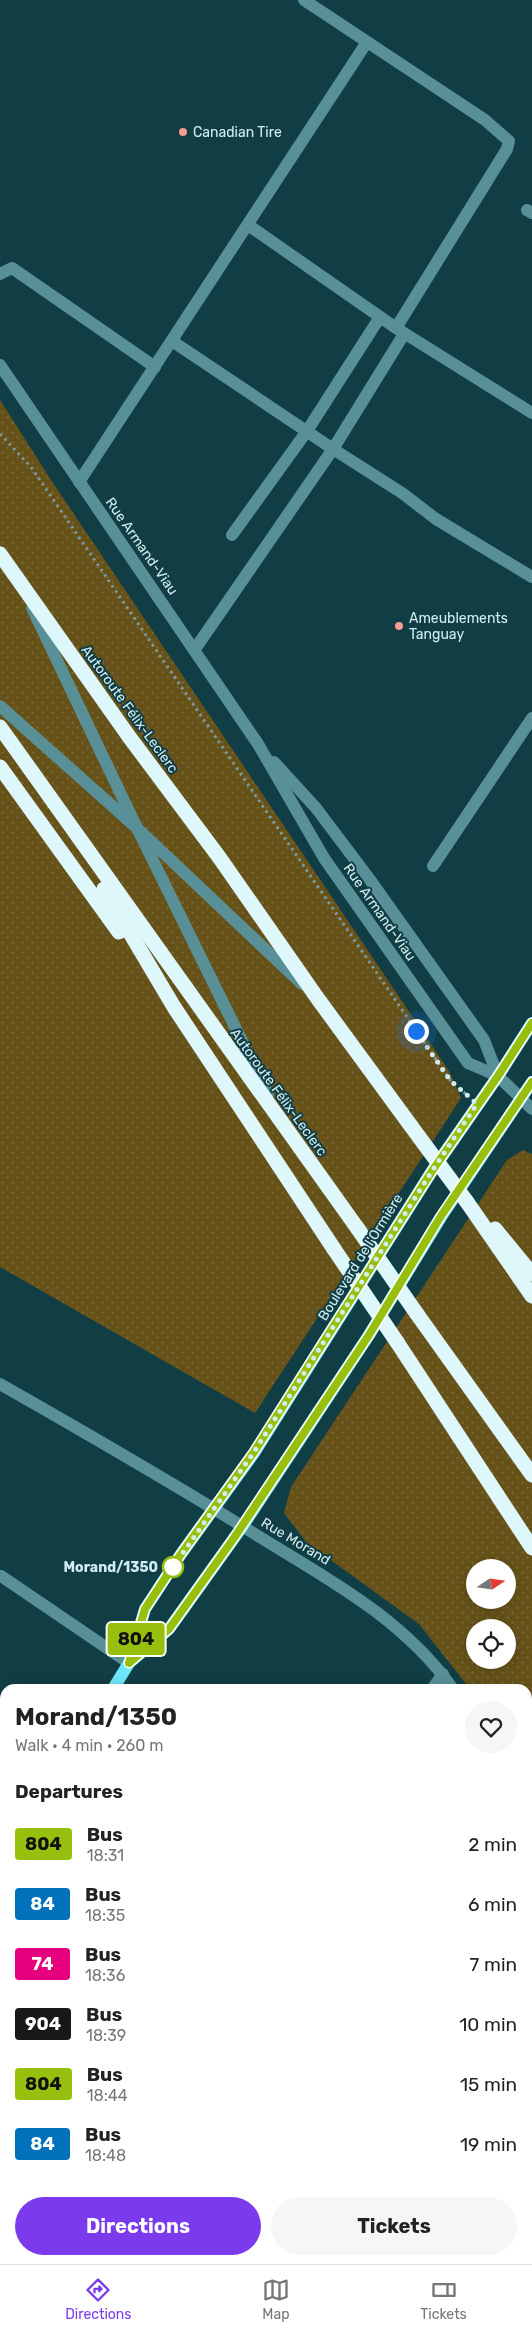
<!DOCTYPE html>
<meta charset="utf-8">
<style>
body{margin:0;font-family:Rubik,sans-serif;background:#f6f6f6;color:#222;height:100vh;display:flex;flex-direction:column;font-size:19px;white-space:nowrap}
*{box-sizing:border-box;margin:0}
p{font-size:16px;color:#767676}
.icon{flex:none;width:28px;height:28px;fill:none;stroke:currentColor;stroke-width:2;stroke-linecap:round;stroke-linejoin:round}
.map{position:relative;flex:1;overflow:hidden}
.sheet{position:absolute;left:0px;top:1684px;width:532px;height:581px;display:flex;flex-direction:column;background:#fff;border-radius:15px 15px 0 0;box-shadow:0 2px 12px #0003}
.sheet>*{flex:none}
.badge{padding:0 10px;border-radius:4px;font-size:18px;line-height:32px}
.needle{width:32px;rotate:77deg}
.controls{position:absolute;left:466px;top:1559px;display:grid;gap:10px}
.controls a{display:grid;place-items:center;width:50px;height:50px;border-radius:50%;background:#fff;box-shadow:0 2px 12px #0003;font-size:25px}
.you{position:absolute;width:25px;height:25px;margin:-12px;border:4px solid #fff;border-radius:50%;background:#1a73e8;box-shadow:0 0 0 8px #1a73e833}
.map>.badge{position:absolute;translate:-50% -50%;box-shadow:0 0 0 2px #fff}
h2{padding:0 15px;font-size:19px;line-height:45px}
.round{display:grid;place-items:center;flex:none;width:52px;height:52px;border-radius:26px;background:#f6f6f6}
.summary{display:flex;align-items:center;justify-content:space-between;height:85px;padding:0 15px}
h1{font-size:24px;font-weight:700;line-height:38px}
.button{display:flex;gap:10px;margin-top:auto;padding:10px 15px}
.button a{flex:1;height:58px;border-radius:30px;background:#7c3aed;color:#fff;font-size:20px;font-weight:700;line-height:58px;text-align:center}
.button a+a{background:#f6f6f6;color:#222}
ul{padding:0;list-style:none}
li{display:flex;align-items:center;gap:15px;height:60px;padding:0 15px}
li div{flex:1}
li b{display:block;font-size:19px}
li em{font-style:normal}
li .badge{min-width:55px;font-weight:700;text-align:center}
.dock{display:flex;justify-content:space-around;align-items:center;height:70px;border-top:1px solid #e0e0e0;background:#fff;font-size:14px;color:#767676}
.dock a{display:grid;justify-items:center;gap:2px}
.dock .selected{color:#7c3aed}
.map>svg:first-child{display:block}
</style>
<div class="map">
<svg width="532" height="2264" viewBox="0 0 532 2264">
<defs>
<pattern id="grass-dots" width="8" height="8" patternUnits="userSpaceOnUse" patternTransform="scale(1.25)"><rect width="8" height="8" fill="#665219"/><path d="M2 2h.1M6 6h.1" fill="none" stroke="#7b6b3b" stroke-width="1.8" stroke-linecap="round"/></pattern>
</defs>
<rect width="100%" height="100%" fill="#113e45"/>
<g fill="url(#grass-dots)" fill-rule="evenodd">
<path d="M0,400L53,483L449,1071L461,1098L255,1413L0,1267Z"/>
<path d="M523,1150L532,1154V1767L528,1761V1689H470L419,1624L307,1543L284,1513L291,1487L507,1160ZM475,1568H508V1600H475ZM475,1628H508V1660H475Z"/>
</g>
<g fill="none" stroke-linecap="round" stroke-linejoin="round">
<path stroke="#789ca2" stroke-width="3" stroke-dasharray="2.5 4" stroke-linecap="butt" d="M0,434L31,467L450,1080L467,1095"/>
<g stroke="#599098" stroke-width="12">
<path d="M304,0L485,120L509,141L507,149L396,328"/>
<path d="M527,210L532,213"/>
<path d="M248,225L396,328L532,413"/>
<path d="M0,274L12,268L155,367"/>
<path d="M172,341L333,449L402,493L436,519L532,577"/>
<path d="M0,365L258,744L324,858L468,1063L498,1076"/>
<path d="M79,482L367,42"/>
<path d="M232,535L307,431L380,317"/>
<path d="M32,608L137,828L268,1094"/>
<path d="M195,649L333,449L404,334"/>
<path d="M0,706L137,828L302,984"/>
<path d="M274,762L316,808L368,877L484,1040L498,1076L532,1109"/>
<path d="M433,866L532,718"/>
<path d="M0,1384C81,1430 162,1477 242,1526C318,1574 400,1614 453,1689"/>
<path d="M1,1576L129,1663"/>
<path d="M432,1689L443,1674"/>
<path d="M528,1793L532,1799"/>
<path d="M0,1801L5,1805"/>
<path d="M528,1910L532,1904"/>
<path d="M528,2161L532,2156"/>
<path d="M0,2230L5,2223"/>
<path d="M284,2260L285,2264"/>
</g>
<g stroke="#6de7f9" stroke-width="12">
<path d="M129,1663L169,1629L242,1527L369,1335L441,1217L532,1082"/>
<path d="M113,1689L129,1663L145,1609L181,1554L254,1453L432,1171L498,1076L532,1023"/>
<path d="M0,1865L5,1857"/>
</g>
<g stroke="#def7fa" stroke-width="15">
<path d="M0,554L130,738L219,857L318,999L411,1126"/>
<path d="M0,727L358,1229"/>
<path d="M0,767L119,932"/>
<path d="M104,889L174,1007L334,1249"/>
<path d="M467,1202L532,1296"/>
<path d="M495,1229L532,1274"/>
<path d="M417,1314L532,1475"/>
<path d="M397,1342L532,1548"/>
</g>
<g stroke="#def7fa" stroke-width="15">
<path d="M411,1126L467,1202"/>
<path d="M358,1229L417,1314"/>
<path d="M334,1249L397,1342"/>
</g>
</g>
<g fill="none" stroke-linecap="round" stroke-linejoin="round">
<defs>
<path id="line" d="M532,1023L498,1076L432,1171L254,1452L181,1554L145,1609L129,1663L169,1629L234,1538L369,1335L441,1216L532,1082"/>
</defs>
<use href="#line" stroke="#fff" stroke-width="11"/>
<use href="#line" stroke="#97bf0d" stroke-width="8"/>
<path stroke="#d1edf2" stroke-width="5" stroke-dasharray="0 9" d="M173,1567L254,1452L432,1171L477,1104L450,1080L416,1031"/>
</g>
<g fill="#f59c90" stroke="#113e45" stroke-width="2">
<circle cx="183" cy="132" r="5"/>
<circle cx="399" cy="626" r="5"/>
</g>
<circle fill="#fff" stroke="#97bf0d" stroke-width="2.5" cx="173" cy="1567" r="10"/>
<g text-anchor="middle" stroke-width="4" stroke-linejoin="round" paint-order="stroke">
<g font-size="14" fill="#d1edf2" stroke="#113e45" text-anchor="start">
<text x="193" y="137">Canadian Tire</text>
<text x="409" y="623">Ameublements<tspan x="409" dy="16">Tanguay</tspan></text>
</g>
<g font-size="14" fill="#d1edf2" stroke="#113e45">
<text transform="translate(142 546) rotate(55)" y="5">Rue Armand-Viau</text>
<text transform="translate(130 709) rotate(54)" y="5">Autoroute Félix-Leclerc</text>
<text transform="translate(380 912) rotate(55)" y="5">Rue Armand-Viau</text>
<text transform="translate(279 1092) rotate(54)" y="5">Autoroute Félix-Leclerc</text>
<text transform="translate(360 1257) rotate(-58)" y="5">Boulevard de l'Ormière</text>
<text transform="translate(296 1541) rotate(31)" y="5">Rue Morand</text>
</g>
<g font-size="14" font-weight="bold" fill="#d1edf2" stroke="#113e45" text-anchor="end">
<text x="158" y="1572">Morand/1350</text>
</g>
</g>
</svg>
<div class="controls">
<a><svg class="needle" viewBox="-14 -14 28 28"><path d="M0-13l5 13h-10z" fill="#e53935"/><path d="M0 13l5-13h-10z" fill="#767676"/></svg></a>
<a><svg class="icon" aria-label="locate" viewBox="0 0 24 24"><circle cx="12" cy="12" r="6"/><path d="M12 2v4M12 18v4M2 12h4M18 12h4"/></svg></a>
</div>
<div class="you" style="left:416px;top:1031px"></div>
<b class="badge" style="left:136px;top:1639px;background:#97bf0d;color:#111">804</b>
<section class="sheet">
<div class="summary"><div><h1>Morand/1350</h1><p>Walk · 4 min · 260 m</p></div><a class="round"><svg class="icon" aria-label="heart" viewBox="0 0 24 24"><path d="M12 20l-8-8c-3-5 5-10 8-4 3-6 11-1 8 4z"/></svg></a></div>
<h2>Departures</h2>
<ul>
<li><span class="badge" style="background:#97bf0d;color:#111">804</span><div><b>Bus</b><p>18:31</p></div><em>2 min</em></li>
<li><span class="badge" style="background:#0072bc;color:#fff">84</span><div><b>Bus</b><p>18:35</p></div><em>6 min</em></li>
<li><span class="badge" style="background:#e6007e;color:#fff">74</span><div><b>Bus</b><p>18:36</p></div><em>7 min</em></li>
<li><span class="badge" style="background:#1a171b;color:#fff">904</span><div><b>Bus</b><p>18:39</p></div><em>10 min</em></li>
<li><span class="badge" style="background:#97bf0d;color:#111">804</span><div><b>Bus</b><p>18:44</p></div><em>15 min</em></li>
<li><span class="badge" style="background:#0072bc;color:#fff">84</span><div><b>Bus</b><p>18:48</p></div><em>19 min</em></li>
</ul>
<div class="button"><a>Directions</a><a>Tickets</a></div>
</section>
</div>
<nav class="dock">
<a class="selected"><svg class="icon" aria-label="directions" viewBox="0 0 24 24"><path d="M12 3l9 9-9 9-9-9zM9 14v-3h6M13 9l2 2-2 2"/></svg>Directions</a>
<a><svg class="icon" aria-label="map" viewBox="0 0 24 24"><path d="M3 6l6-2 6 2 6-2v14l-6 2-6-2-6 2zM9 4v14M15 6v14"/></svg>Map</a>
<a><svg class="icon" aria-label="tickets" viewBox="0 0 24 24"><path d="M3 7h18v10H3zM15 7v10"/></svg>Tickets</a>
</nav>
